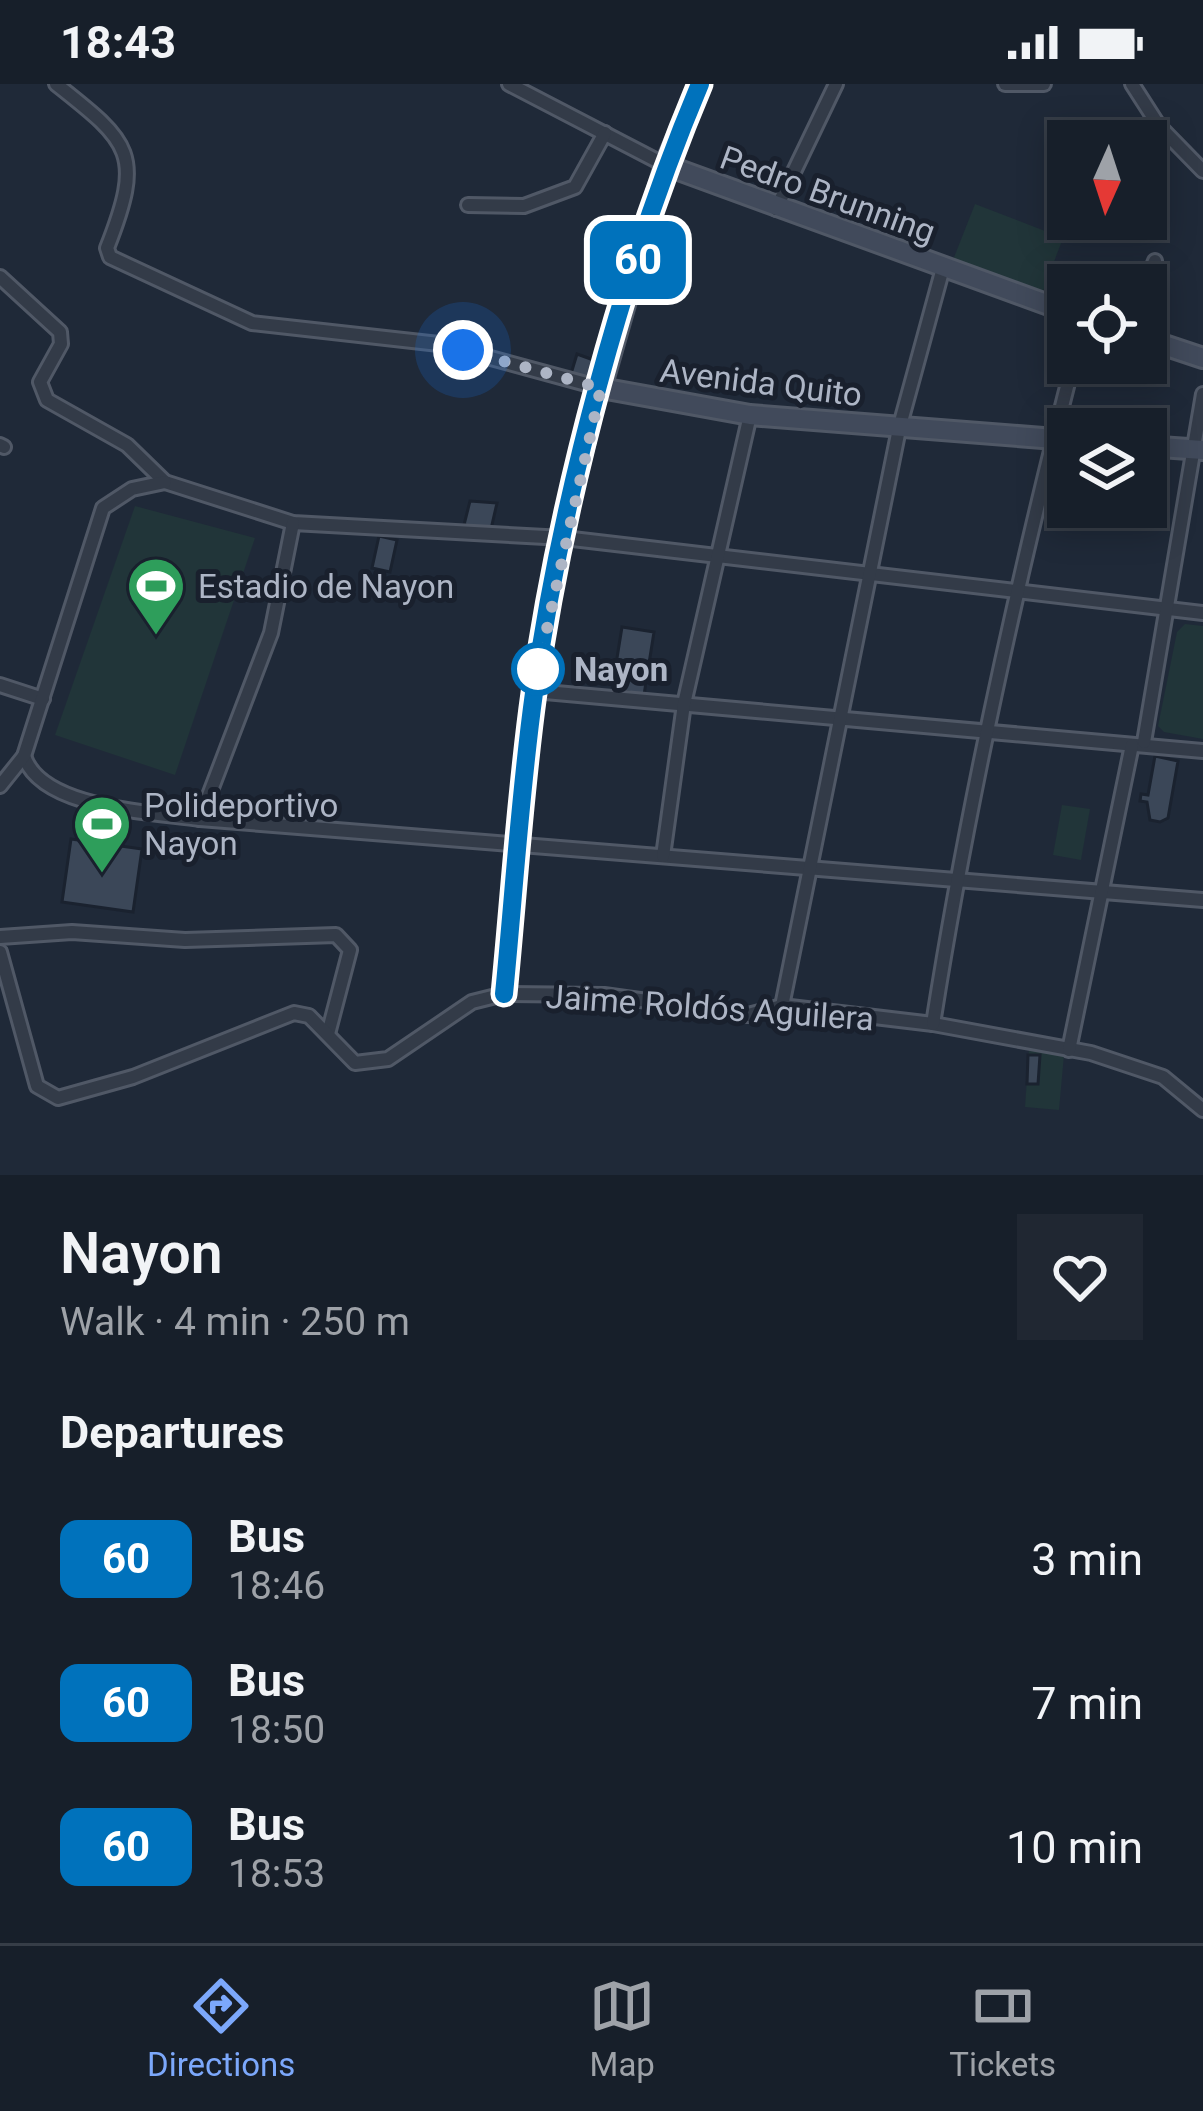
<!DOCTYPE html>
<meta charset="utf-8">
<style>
body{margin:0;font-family:Roboto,sans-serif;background:#202732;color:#f1f3f6;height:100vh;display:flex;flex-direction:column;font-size:45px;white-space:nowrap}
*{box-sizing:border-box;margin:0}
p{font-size:39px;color:#9ea2a8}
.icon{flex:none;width:66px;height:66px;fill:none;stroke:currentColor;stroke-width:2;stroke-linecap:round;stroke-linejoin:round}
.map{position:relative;height:1091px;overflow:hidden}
.sheet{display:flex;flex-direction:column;background:#171f2a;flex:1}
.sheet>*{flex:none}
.badge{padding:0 24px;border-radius:18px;font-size:42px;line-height:78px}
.needle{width:78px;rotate:183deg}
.tools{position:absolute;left:1047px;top:36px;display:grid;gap:24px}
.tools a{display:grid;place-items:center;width:120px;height:120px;border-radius:0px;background:#171f2a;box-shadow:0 6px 30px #0003,0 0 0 3px #363d47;font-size:60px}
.you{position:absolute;width:60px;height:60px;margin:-30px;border:9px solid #fff;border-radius:50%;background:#1a73e8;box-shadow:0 0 0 18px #1a73e833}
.map>.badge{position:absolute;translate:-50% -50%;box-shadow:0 0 0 6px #fff}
h2{padding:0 60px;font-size:45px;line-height:108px}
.round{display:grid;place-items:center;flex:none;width:126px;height:126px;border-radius:0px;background:#202732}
.overview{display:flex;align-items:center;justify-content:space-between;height:204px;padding:0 60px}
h1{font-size:57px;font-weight:600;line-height:90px}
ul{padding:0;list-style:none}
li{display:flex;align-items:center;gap:36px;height:144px;padding:0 60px}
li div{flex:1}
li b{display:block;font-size:45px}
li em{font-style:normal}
li .badge{min-width:132px;font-weight:700;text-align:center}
.status{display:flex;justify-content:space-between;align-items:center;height:84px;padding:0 60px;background:#171f2a;direction:ltr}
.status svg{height:33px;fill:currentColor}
.tab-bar{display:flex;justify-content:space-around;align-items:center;height:168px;border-top:3px solid #363d47;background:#171f2a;font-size:33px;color:#9ea2a8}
.tab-bar a{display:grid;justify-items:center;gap:6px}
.tab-bar .current{color:#7ca8fb}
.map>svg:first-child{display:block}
</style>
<div class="status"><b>18:43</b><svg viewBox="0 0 49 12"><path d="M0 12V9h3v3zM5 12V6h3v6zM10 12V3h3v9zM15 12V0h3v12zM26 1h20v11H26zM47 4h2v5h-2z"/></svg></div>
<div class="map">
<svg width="1203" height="1091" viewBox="0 0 1203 1091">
<rect width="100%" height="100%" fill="#1f2938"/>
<g fill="#213539">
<path d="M975,120L1063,154L1040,215L951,181Z"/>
<path d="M135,422L255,454L175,691L55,651Z"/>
<path d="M1185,540L1203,542V655L1164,648L1158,642L1177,548Z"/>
<path d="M1062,721L1090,725L1081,776L1053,771Z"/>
<path d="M1029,965L1064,971L1059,1026L1025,1023Z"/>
</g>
<g fill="#3b4758" stroke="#1a222f" stroke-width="3">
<path d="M577,270L599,278L592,300L570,293Z"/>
<path d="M470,417L497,419L491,445L464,441Z"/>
<path d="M379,452L397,456L390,488L372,484Z"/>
<path d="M622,543L654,548L644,611L612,605Z"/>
<path d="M1155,672L1178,677L1168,734L1160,738L1150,736L1147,718L1140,717L1141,710L1148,711Z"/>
<path d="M71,755L142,765L133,828L62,818Z"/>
<path d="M1028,971H1040L1038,1000H1027Z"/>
</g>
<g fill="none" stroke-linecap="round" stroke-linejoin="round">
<defs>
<g id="street">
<path d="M56,0C131,59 144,70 107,164L110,173L252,239L439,260L601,304L564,454L534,607L504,910"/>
<path d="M509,0L665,81"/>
<path d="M1005,0H1044"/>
<path d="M1132,0L1159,42L1203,87"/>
<path d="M468,121L524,122L575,103L605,49"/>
<path d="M776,125L836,0"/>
<path d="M0,193L60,248L61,260L40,298L47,316L127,361L165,398L293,439L564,454L1203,529"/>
<path d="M1145,201L1155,177"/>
<path d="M0,361L4,363"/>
<path d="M0,601L43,615"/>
<path d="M534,607L1203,667"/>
<path d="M1144,658L1203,310"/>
<path d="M24,672C41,725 151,728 200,735L1203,816"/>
<path d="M0,702L24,672L103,424L132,405L165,398"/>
<path d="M200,735L271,549L293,439"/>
<path d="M663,772L684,620L750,331"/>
<path d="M0,853L72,848L185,856L336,851L350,866L328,950"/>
<path d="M0,868L37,1002L58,1014L133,993L294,929L309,932L355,979L388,975L472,918L504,910L604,911L748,931L782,922L933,940L1091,969L1163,993L1203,1026"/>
<path d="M782,922L899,345L943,184"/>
<path d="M933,940C968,717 1017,498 1073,279"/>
<path d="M1069,966L1132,661"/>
</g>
<g id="secondary">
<path d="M700,0L665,81L601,304L750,331L1068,356"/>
<path d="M665,81L1068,228"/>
<path d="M1146,255L1203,274"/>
<path d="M1146,362L1203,366"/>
</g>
</defs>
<use href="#street" stroke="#505866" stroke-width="18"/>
<use href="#secondary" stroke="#505866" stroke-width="24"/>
<use href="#street" stroke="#333b48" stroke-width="12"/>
<use href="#secondary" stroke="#414a5b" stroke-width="18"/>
</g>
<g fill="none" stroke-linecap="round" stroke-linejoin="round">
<defs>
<path id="line" d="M504,910C514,809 520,709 534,609C561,415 624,180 700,0"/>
</defs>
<use href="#line" stroke="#fff" stroke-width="27"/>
<use href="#line" stroke="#0072bc" stroke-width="18"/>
<path stroke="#adb5c5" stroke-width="12" stroke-dasharray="0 21.6" d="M463,266L601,304L538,585"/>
</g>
<defs>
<symbol id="stadium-pin" viewBox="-11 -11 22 30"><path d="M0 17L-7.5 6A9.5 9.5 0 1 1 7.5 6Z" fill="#2e9e5b" stroke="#19202d"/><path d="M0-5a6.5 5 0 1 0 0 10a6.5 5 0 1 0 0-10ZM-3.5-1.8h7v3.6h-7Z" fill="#fff"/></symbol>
</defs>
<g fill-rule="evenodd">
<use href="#stadium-pin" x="123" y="469" width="66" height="90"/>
<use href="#stadium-pin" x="69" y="707" width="66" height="90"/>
</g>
<circle fill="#fff" stroke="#0072bc" stroke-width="6" cx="538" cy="585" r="24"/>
<g text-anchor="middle" stroke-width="10" stroke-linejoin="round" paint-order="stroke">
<g font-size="33" fill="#adb5c5" stroke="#19202d">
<text transform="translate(828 110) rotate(20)" y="12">Pedro Brunning</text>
<text transform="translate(761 298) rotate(7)" y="12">Avenida Quito</text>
<text transform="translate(710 923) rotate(4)" y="12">Jaime Roldós Aguilera</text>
</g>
<g font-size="33" fill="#adb5c5" stroke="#19202d" text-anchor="start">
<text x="198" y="514">Estadio de Nayon</text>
<text x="144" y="733">Polideportivo<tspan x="144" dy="38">Nayon</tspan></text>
</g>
<g font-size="33" font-weight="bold" fill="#adb5c5" stroke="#19202d" text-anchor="start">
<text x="574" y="597">Nayon</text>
</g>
</g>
</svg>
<div class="tools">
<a><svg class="needle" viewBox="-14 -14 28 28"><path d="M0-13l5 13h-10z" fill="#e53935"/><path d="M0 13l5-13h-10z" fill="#9ea2a8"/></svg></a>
<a><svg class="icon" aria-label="locate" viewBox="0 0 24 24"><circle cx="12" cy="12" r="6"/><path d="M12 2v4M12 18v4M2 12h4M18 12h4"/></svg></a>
<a><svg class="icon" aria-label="layers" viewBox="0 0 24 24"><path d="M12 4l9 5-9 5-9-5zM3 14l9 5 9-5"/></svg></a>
</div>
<div class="you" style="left:463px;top:266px"></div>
<b class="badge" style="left:638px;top:176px;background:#0072bc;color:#fff">60</b>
</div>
<section class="sheet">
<div class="overview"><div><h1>Nayon</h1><p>Walk · 4 min · 250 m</p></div><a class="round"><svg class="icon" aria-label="heart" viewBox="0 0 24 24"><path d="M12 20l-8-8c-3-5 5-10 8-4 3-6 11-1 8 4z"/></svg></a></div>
<h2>Departures</h2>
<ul>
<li><span class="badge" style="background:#0072bc;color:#fff">60</span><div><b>Bus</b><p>18:46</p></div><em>3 min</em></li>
<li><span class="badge" style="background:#0072bc;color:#fff">60</span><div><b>Bus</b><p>18:50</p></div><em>7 min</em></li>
<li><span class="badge" style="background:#0072bc;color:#fff">60</span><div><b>Bus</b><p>18:53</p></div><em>10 min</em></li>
</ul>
</section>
<nav class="tab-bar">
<a class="current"><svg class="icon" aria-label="directions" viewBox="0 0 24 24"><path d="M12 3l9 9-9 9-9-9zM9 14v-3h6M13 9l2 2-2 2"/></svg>Directions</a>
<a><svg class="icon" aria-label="map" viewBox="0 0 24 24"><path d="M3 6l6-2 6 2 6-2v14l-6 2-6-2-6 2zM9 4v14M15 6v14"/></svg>Map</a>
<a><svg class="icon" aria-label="tickets" viewBox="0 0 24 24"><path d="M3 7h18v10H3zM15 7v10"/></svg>Tickets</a>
</nav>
